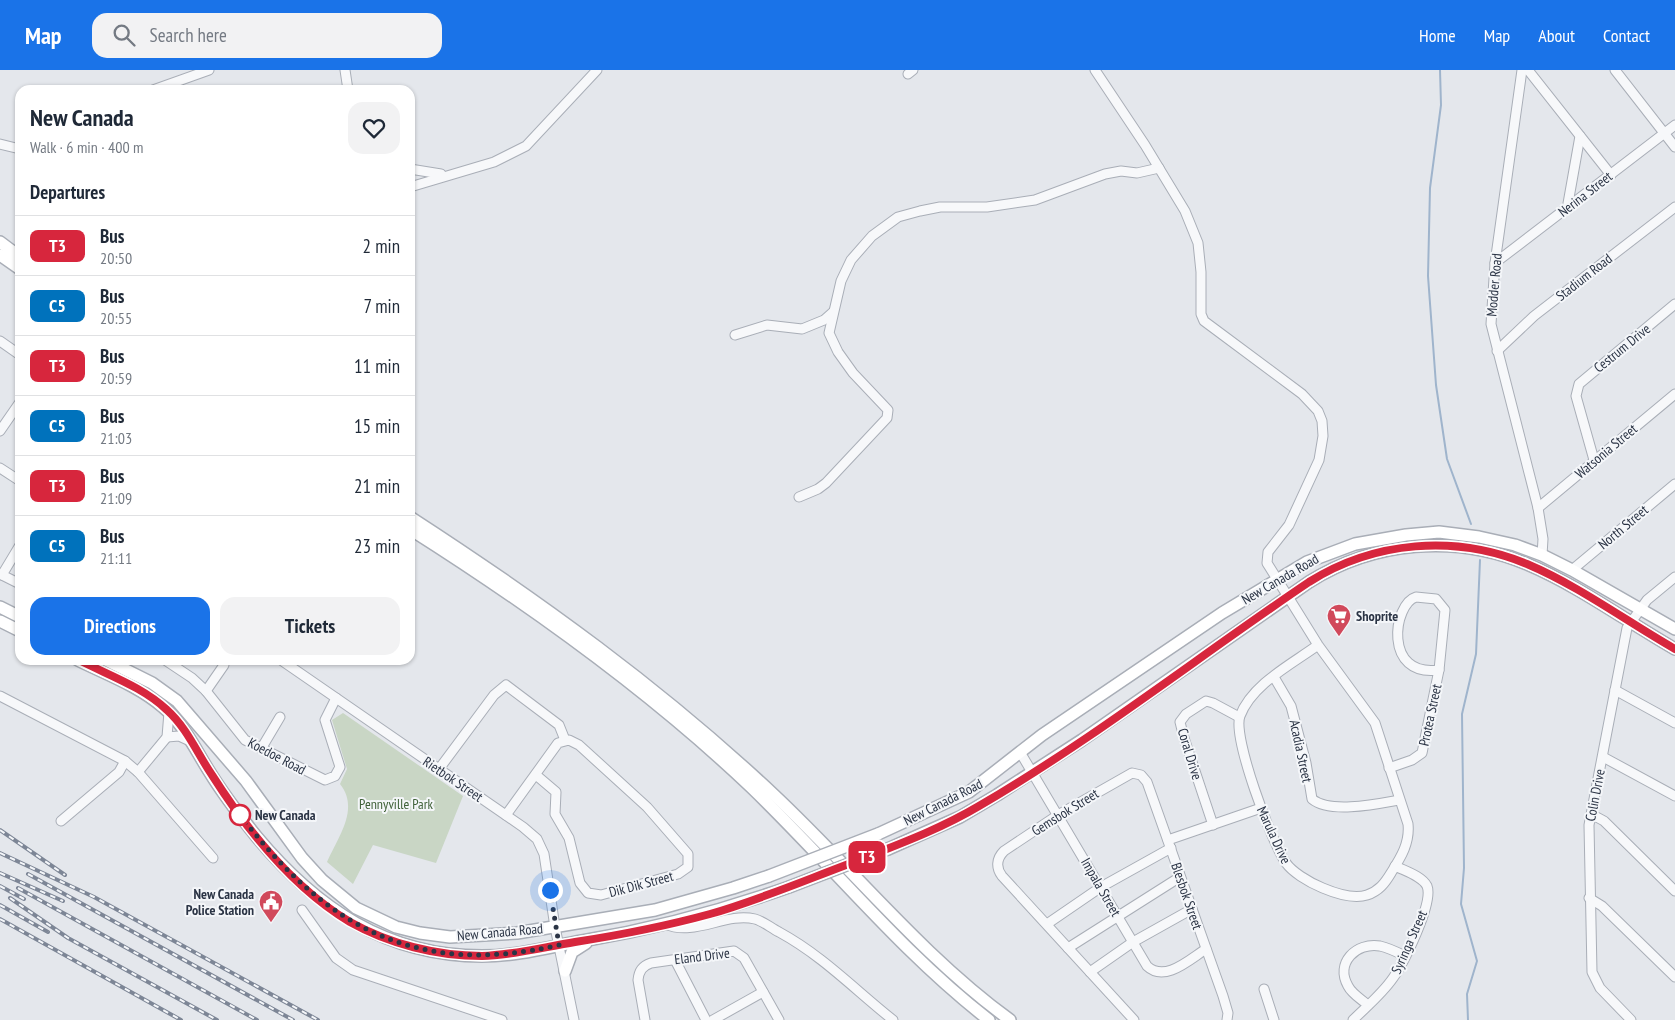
<!DOCTYPE html>
<meta charset="utf-8">
<style>
body{margin:0;font-family:"PT Sans Narrow",sans-serif;background:#f2f2f3;color:#1f2937;height:100vh;display:flex;flex-direction:column;font-size:19px;white-space:nowrap}
*{box-sizing:border-box;margin:0}
p{font-size:16px;color:#747a83}
.icon{flex:none;width:28px;height:28px;fill:none;stroke:currentColor;stroke-width:2;stroke-linecap:round;stroke-linejoin:round}
.map{position:relative;flex:1;overflow:hidden}
.details{position:absolute;left:15px;top:15px;width:400px;height:580px;display:flex;flex-direction:column;background:#fff;border-radius:15px;box-shadow:0 1px 4px #0004}
.details>*{flex:none}
.badge{padding:0 10px;border-radius:8px;font-size:18px;line-height:32px}
.you{position:absolute;width:25px;height:25px;margin:-12px;border:4px solid #fff;border-radius:50%;background:#1a73e8;box-shadow:0 0 0 8px #1a73e833}
.map>.badge{position:absolute;translate:-50% -50%;box-shadow:0 0 0 2px #fff}
h2{padding:0 15px;font-size:19px;line-height:45px}
.round{display:grid;place-items:center;flex:none;width:52px;height:52px;border-radius:15px;background:#f2f2f3}
.overview{display:flex;align-items:center;justify-content:space-between;height:85px;padding:0 15px}
h1{font-size:24px;font-weight:700;line-height:38px}
.button{display:flex;gap:10px;margin-top:auto;padding:10px 15px}
.button a{flex:1;height:58px;border-radius:15px;background:#1a73e8;color:#fff;font-size:20px;font-weight:700;line-height:58px;text-align:center}
.button a+a{background:#f2f2f3;color:#1f2937}
ul{padding:0;list-style:none}
li{display:flex;align-items:center;gap:15px;height:60px;padding:0 15px;border-top:1px solid #e0e1e3}
li div{flex:1}
li b{display:block;font-size:19px}
li em{font-style:normal}
li .badge{min-width:55px;font-weight:700;text-align:center}
header{display:flex;align-items:center;gap:30px;box-sizing:border-box;height:70px;padding:0 25px;background:#1a73e8;color:#fff}
header strong{font-size:24px}
nav{display:flex;gap:28px;margin-inline-start:auto;font-size:18px}
.search{width:350px;height:45px;background:#f2f2f3;display:flex;align-items:center;gap:12px;box-sizing:border-box;padding:0 18px;border-radius:15px;color:#747a83;font-size:19px}
.map>svg:first-child{display:block}
</style>
<header>
<strong>Map</strong>
<div class="search"><svg class="icon" aria-label="search" viewBox="0 0 24 24"><circle cx="10" cy="10" r="6"/><path d="M15 15l6 6"/></svg>Search here</div>
<nav><a>Home</a><a>Map</a><a>About</a><a>Contact</a></nav>
</header>
<div class="map">
<svg width="1675" height="950" viewBox="0 0 1675 950">
<rect width="100%" height="100%" fill="#e4e7ec"/>
<path fill="#c9d6c5" d="M343,643L463,726L436,793L373,775L353,814L327,792C338,767 360,739 340,714L347,699L332,650Z"/>
<g fill="none" stroke-linecap="round" stroke-linejoin="round">
<g stroke="#9fb4cc" stroke-width="2">
<path d="M1440,0L1441,35L1430,118L1428,206L1436,315L1447,389L1471,454"/>
<path d="M1468,950L1467,924L1477,891L1461,834L1464,798L1462,644L1476,584L1480,490"/>
</g>
<defs>
<g id="street">
<path d="M345,0L348,20"/>
<path d="M1095,0L1145,75L1185,141L1198,173L1201,202V244L1204,251L1302,324L1318,341L1322,351L1323,366L1319,390L1289,455L1268,482L1267,493L1318,575L1375,653L1408,754C1410,773 1401,787 1391,803C1385,813 1379,821 1367,825C1345,832 1298,810 1286,793C1272,773 1232,667 1240,646C1252,614 1292,594 1318,575"/>
<path d="M1522,0L1495,193L1491,254L1538,438L1543,469L1542,485"/>
<path d="M1528,0L1611,105"/>
<path d="M1615,0L1675,77"/>
<path d="M908,4L913,0"/>
<path d="M153,20L209,0"/>
<path d="M0,74L20,79"/>
<path d="M410,99L441,104"/>
<path d="M410,117L494,92L526,76L597,0"/>
<path d="M1567,139L1580,66"/>
<path d="M1495,193L1675,55"/>
<path d="M735,265L767,255L802,259L824,250L833,242"/>
<path d="M0,271L20,285"/>
<path d="M1497,281L1534,246L1675,137"/>
<path d="M0,361L20,332"/>
<path d="M1594,390L1576,326L1579,314L1675,234"/>
<path d="M0,398L20,411"/>
<path d="M799,427L818,419L826,413L887,348L888,340L853,303L838,282L829,263L841,211L851,190L872,166L898,147L920,141L940,137H987L1035,130L1105,104L1121,101L1137,103L1159,98"/>
<path d="M1538,438L1675,324"/>
<path d="M1572,500L1675,414"/>
<path d="M0,504L20,514"/>
<path d="M2,505L20,475"/>
<path d="M1416,527L1436,529L1445,540L1439,600C1383,608 1393,534 1416,527Z"/>
<path d="M165,590L192,608L206,621L245,670L325,710L335,706L340,697L325,650L336,628"/>
<path d="M281,590L523,757L537,769L544,784L555,857L574,950"/>
<path d="M1274,607L1291,636L1306,693L1312,729C1330,744 1377,734 1399,730"/>
<path d="M1615,620L1675,653"/>
<path d="M206,621L224,595"/>
<path d="M0,626L125,691L138,702L213,788"/>
<path d="M167,667L179,666L192,672"/>
<path d="M261,679L280,647"/>
<path d="M1020,682L1147,896C1165,913 1190,889 1206,879"/>
<path d="M1603,687L1675,726"/>
<path d="M1389,698L1412,690L1422,683L1439,600"/>
<path d="M439,699L494,625L506,615L559,655L565,670"/>
<path d="M138,702L167,667L169,642"/>
<path d="M1591,744L1604,751L1675,821"/>
<path d="M506,745L558,673L569,670L579,675L647,737L688,784V797L678,804L601,825L588,823L580,813L569,768L555,744L556,722L536,705"/>
<path d="M61,751L119,702L125,691"/>
<path d="M1213,755L1184,668L1180,652L1186,644L1206,631L1213,633L1239,647"/>
<path d="M1168,770L1261,738"/>
<path d="M1589,828L1602,836L1675,907"/>
<path d="M302,840L336,888L353,900L502,950"/>
<path d="M665,854C695,867 725,842 755,849C763,851 771,858 779,862C823,886 854,919 893,950"/>
<path d="M1047,854L1101,817L1171,778"/>
<path d="M1068,878L1180,807"/>
<path d="M675,890L706,950"/>
<path d="M1090,902L1133,872L1192,839"/>
<path d="M1264,919L1274,950"/>
<path d="M1368,935C1361,929 1352,924 1348,916C1335,893 1356,872 1380,876C1389,878 1397,882 1405,886"/>
<path d="M645,950L638,910C639,901 642,896 651,893L734,881L744,888L779,950"/>
<path d="M713,950L763,922"/>
<path d="M1134,950L1002,806C996,798 996,789 1004,781L1058,745L1132,703L1141,705L1147,712L1223,926L1228,943L1227,950"/>
<path d="M1353,950C1366,937 1382,924 1393,908C1403,894 1434,833 1427,816C1422,806 1405,801 1395,796"/>
<path d="M1631,950L1600,918L1592,902L1589,755L1627,558L1647,530L1675,507"/>
</g>
<g id="secondary">
<path d="M0,172L20,187"/>
<path d="M0,185L20,199"/>
<path d="M410,447C538,530 661,619 773,724C853,799 922,886 1010,950"/>
<path d="M410,459C530,535 648,619 751,717C831,794 901,882 989,950"/>
<path d="M0,537L20,547"/>
<path d="M0,551L20,561"/>
<path d="M78,590C106,604 139,616 163,637C184,654 195,679 209,701C223,724 240,746 256,766C316,838 386,886 482,886C516,886 549,877 582,871C653,859 721,841 789,817"/>
<path d="M106,590L152,613L177,631L246,711L302,788L322,810L356,838L396,857L420,863L450,867L517,863L655,840L733,818L769,806"/>
<path d="M878,764L969,722L1042,665L1222,543L1307,492L1355,474L1406,465L1439,462L1479,467L1515,475L1542,485L1572,500L1675,559"/>
<path d="M888,779L960,747L997,725L1082,670L1309,512C1374,471 1455,464 1527,494C1579,516 1626,551 1675,579"/>
<path d="M565,901L572,882L586,873"/>
</g>
</defs>
<use href="#street" stroke="#a9aeb7" stroke-width="11"/>
<use href="#secondary" stroke="#a9aeb7" stroke-width="14"/>
<use href="#street" stroke="#f7f8fa" stroke-width="9"/>
<use href="#secondary" stroke="#fff" stroke-width="11"/>
<defs>
<g id="rail">
<path d="M0,760L65,805"/>
<path d="M0,783L94,827L318,950"/>
<path d="M0,803L63,831"/>
<path d="M28,804L293,950"/>
<path d="M0,816L24,829"/>
<path d="M18,818L257,950"/>
<path d="M10,828L68,868L217,950"/>
<path d="M0,835L48,862"/>
<path d="M0,849L181,950"/>
</g>
</defs>
<use href="#rail" stroke="#7d8696" stroke-width="4"/>
<use href="#rail" stroke="#f4f6f9" stroke-width="2" stroke-dasharray="5.5" stroke-linecap="butt"/>
<defs>
<g id="secondary-bridge">
<path d="M769,806L878,764"/>
<path d="M789,817L888,779"/>
</g>
</defs>
<use href="#secondary-bridge" stroke="#a9aeb7" stroke-width="14" stroke-linecap="butt"/>
<use href="#secondary-bridge" stroke="#fff" stroke-width="11"/>
</g>
<g fill="none" stroke-linecap="round" stroke-linejoin="round">
<defs>
<path id="line" d="M79,590C108,605 143,617 167,640C187,658 197,683 212,705C247,760 293,818 350,852C389,874 437,886 482,886C514,885 544,877 575,872C620,865 666,856 710,844C756,831 801,812 846,795C891,777 937,761 979,736C1094,669 1199,586 1309,512C1374,471 1455,464 1527,494C1579,516 1626,551 1675,579"/>
</defs>
<use href="#line" stroke="#fff" stroke-width="11"/>
<use href="#line" stroke="#d7263d" stroke-width="8"/>
<path stroke="#2b3445" stroke-width="5" stroke-dasharray="0 9" d="M240,745C326,857 415,908 559,875L550,820"/>
</g>
<defs>
<symbol id="supermarket-pin" viewBox="-11 -11 22 30"><path d="M0 17L-7.5 6A9.5 9.5 0 1 1 7.5 6Z" fill="#d1495b" stroke="#f4f6f9"/><path d="M-6-5.5h2.5l.6 2H6L4.5 2H-2.5L-4.4-4H-6ZM-1.5 3.2a1.3 1.3 0 1 0 .1 0ZM3 3.2a1.3 1.3 0 1 0 .1 0Z" fill="#fff"/></symbol>
<symbol id="civic-pin" viewBox="-11 -11 22 30"><path d="M0 17L-7.5 6A9.5 9.5 0 1 1 7.5 6Z" fill="#d1495b" stroke="#f4f6f9"/><path d="M-.6-6.5H3V-4.5H.6V-3L4-1V1h2V6H-6V1h2V-1L-.6-3ZM-1.2 2.5V6h2.4V2.5Z" fill="#fff"/></symbol>
</defs>
<g fill-rule="evenodd">
<use href="#supermarket-pin" x="1325" y="532" width="28" height="38"/>
<use href="#civic-pin" x="257" y="818" width="28" height="38"/>
</g>
<circle fill="#fff" stroke="#d7263d" stroke-width="2.5" cx="240" cy="745" r="10"/>
<g text-anchor="middle" stroke-width="4" stroke-linejoin="round" paint-order="stroke">
<g font-size="14" fill="#2b3445" stroke="#f4f6f9">
<text transform="translate(1585 124) rotate(-38)" y="5">Nerina Street</text>
<text transform="translate(1584 207) rotate(-38)" y="5">Stadium Road</text>
<text transform="translate(1494 215) rotate(-85)" y="5">Modder Road</text>
<text transform="translate(1622 278) rotate(-39)" y="5">Cestrum Drive</text>
<text transform="translate(1606 381) rotate(-40)" y="5">Watsonia Street</text>
<text transform="translate(1623 457) rotate(-40)" y="5">North Street</text>
<text transform="translate(1280 509) rotate(-30)" y="5">New Canada Road</text>
<text transform="translate(1430 645) rotate(-78)" y="5">Protea Street</text>
<text transform="translate(1301 681) rotate(78)" y="5">Acadia Street</text>
<text transform="translate(1190 684) rotate(73)" y="5">Coral Drive</text>
<text transform="translate(277 686) rotate(28)" y="5">Koedoe Road</text>
<text transform="translate(453 709) rotate(34)" y="5">Rietbok Street</text>
<text transform="translate(1595 725) rotate(-79)" y="5">Colin Drive</text>
<text transform="translate(943 732) rotate(-27)" y="5">New Canada Road</text>
<text transform="translate(1065 742) rotate(-32)" y="5">Gemsbok Street</text>
<text transform="translate(1274 765) rotate(65)" y="5">Marula Drive</text>
<text transform="translate(641 814) rotate(-15)" y="5">Dik Dik Street</text>
<text transform="translate(1101 817) rotate(60)" y="5">Impala Street</text>
<text transform="translate(1187 826) rotate(71)" y="5">Blesbok Street</text>
<text transform="translate(500 862) rotate(-5)" y="5">New Canada Road</text>
<text transform="translate(1409 872) rotate(-66)" y="5">Syringa Street</text>
<text transform="translate(702 886) rotate(-7)" y="5">Eland Drive</text>
</g>
<g font-size="14" font-weight="bold" fill="#2b3445" stroke="#f4f6f9" text-anchor="start">
<text x="1356" y="551">Shoprite</text>
<text x="254" y="829" text-anchor="end">New Canada<tspan x="254" dy="16">Police Station</tspan></text>
</g>
<g font-size="14" fill="#3f6138" stroke="#f4f6f9">
<text x="396" y="739">Pennyville Park</text>
</g>
<g font-size="14" font-weight="bold" fill="#2b3445" stroke="#f4f6f9" text-anchor="start">
<text x="255" y="750">New Canada</text>
</g>
</g>
</svg>
<div class="you" style="left:550px;top:820px"></div>
<b class="badge" style="left:867px;top:787px;background:#d7263d;color:#fff">T3</b>
<section class="details">
<div class="overview"><div><h1>New Canada</h1><p>Walk · 6 min · 400 m</p></div><a class="round"><svg class="icon" aria-label="heart" viewBox="0 0 24 24"><path d="M12 20l-8-8c-3-5 5-10 8-4 3-6 11-1 8 4z"/></svg></a></div>
<h2>Departures</h2>
<ul>
<li><span class="badge" style="background:#d7263d;color:#fff">T3</span><div><b>Bus</b><p>20:50</p></div><em>2 min</em></li>
<li><span class="badge" style="background:#0072bc;color:#fff">C5</span><div><b>Bus</b><p>20:55</p></div><em>7 min</em></li>
<li><span class="badge" style="background:#d7263d;color:#fff">T3</span><div><b>Bus</b><p>20:59</p></div><em>11 min</em></li>
<li><span class="badge" style="background:#0072bc;color:#fff">C5</span><div><b>Bus</b><p>21:03</p></div><em>15 min</em></li>
<li><span class="badge" style="background:#d7263d;color:#fff">T3</span><div><b>Bus</b><p>21:09</p></div><em>21 min</em></li>
<li><span class="badge" style="background:#0072bc;color:#fff">C5</span><div><b>Bus</b><p>21:11</p></div><em>23 min</em></li>
</ul>
<div class="button"><a>Directions</a><a>Tickets</a></div>
</section>
</div>
